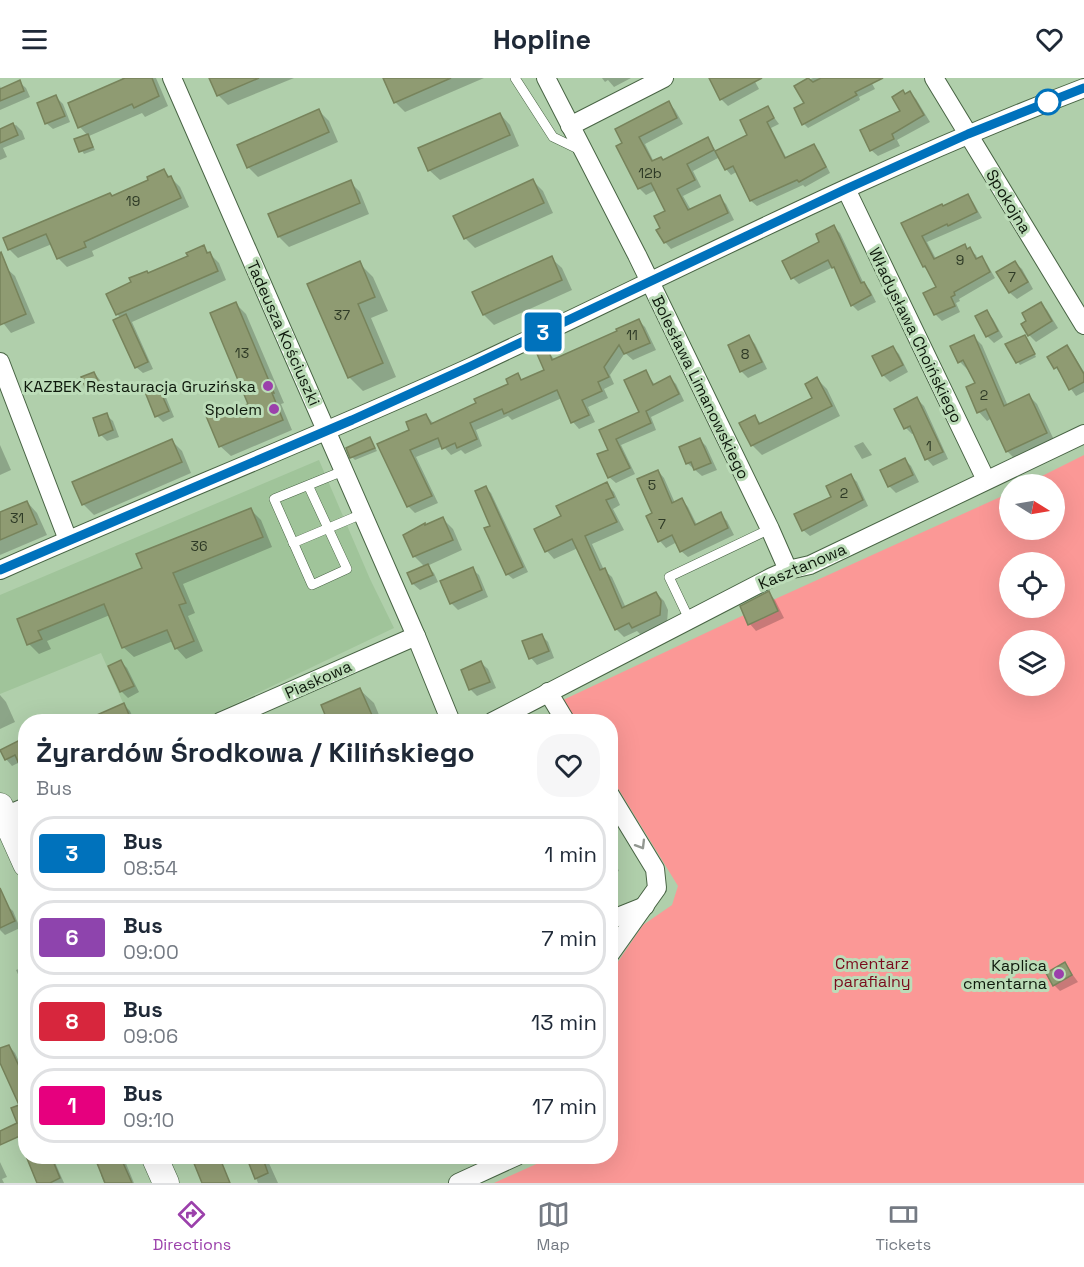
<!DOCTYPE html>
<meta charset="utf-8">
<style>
body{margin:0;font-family:"Space Grotesk",sans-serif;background:#f6f6f7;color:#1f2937;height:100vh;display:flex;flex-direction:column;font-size:22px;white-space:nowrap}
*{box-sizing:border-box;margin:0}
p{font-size:20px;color:#747a83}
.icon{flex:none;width:33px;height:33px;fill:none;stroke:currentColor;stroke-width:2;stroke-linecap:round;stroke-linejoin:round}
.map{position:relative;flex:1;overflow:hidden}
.panel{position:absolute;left:18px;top:636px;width:600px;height:450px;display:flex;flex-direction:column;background:#fff;border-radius:24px;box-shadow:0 6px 24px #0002}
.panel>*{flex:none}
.badge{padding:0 12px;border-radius:4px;font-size:21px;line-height:39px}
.needle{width:39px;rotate:101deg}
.controls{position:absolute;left:999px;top:396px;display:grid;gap:12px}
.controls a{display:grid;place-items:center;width:66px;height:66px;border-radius:50%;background:#fff;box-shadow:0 6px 24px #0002;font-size:30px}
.map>.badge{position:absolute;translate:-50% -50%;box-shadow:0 0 0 3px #fff}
.round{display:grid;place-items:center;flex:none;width:63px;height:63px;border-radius:24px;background:#f6f6f7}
.overview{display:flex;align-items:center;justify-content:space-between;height:102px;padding:0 18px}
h1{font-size:28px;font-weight:700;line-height:45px}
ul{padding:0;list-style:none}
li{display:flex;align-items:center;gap:18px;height:75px;margin:0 12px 9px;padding:0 6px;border:3px solid #e0e1e3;border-radius:24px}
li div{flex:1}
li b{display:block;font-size:22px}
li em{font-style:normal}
li .badge{min-width:66px;font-weight:700;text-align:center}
header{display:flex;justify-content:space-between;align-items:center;height:78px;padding:0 18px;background:#fff;font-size:27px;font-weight:700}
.dock{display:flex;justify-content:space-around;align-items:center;height:84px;border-top:2px solid #e0e1e3;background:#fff;font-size:16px;color:#747a83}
.dock a{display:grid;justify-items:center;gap:3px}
.dock .selected{color:#9b40ab}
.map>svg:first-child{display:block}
</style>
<header><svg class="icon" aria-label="menu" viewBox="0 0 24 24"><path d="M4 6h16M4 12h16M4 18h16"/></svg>Hopline<svg class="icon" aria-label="heart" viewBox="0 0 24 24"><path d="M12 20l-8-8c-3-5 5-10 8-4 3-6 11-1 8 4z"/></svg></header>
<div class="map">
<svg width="1084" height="1105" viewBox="0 0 1084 1105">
<rect width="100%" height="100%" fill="#b0cfab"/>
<path fill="#a0c49a" d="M319,382L370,501L394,550L199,643H131L101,575L0,616V517Z"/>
<path fill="#fb9896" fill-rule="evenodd" d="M1084,377V1105H494L552,1079L610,1078L611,894L643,847L672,827L678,808L611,699L610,644L576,643L563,622L744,537L749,547L778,533L773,522L1009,415L1010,452H1054V406H1026ZM1010,484H1054V530H1010ZM1010,562H1054V608H1010Z"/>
<g fill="#0003">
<path d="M122,0H156L168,28L145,39L142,35L89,58L95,72L84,76L76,62L88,58L80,49L123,3Z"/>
<path d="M211,0H294L228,27L218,17Z"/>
<path d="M393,0H484L405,34L395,24Z"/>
<path d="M602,0H631L614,9L608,2L605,4Z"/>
<path d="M719,0H753L759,11L728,28L721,21Z"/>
<path d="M813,0H869L875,11L859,19L860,22L808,50L804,46L806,26L796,8Z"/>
<path d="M19,4L26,10L30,19L0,32V8L1,11Z"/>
<path d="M910,15L916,21L930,44L897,62L900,68L878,78L871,72L902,34L906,17Z"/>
<path d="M56,19L63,26L70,44L53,51L46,45Z"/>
<path d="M669,25L675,32L683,46L645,66L654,84L663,83L707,61L717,74L749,57L767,30L779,46L771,50L787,81L813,67L819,73L830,95L805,109L803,107L757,128L751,123L738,93L731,97L726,91L720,79L693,93L701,109L683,118L691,132L719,119L726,126L734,142L671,171L665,164L662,150L667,133L656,112L646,117L639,110L619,68Z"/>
<path d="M319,33L329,43L338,64L258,99L248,89Z"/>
<path d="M500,36L510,47L519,68L440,102L429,92Z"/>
<path d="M16,47L22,53L25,61L3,70L7,79L0,82V53Z"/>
<path d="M164,93L180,109L189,129L92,173L94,178L67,189L58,180L52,166L18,180L9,171L150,103Z"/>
<path d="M533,103L543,113L553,135L475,170L465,160Z"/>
<path d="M350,104L360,114L369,136L289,169L279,159L270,137Z"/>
<path d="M967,118L973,124L982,140L927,164L936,181L965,168L976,177L978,182L981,180L987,186L995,200L959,221L960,223L956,225L960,234L942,243L936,237L925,216L938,210L930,194L924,189L903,146Z"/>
<path d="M834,149L840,155L864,206L870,212L876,224L858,233L852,227L838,194L833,189L799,206L793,200Z"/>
<path d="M203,169L219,185L226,202L132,244L153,291L143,295L136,289L121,240L117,236L149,197L189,179Z"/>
<path d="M551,180L562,190L572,212L494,247L484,237L474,215Z"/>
<path d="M359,185L373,199L388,233L371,240L396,299L363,313L349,299Z"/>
<path d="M1015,185L1022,191L1033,211L1017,221L1010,215L998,195Z"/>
<path d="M5,189L15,198L35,245L11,255L0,241V191Z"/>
<path d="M236,226L246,236L284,325L281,326L292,352L231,378L220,368L218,334L222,338L250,326Z"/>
<path d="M1041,226L1047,232L1058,250L1036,264L1029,257L1028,243Z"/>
<path d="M987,234L993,241L1003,259L994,265L987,258Z"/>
<path d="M638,242L645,249L656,272L633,282L625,275L610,297L614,306L604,311L608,320L588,329L595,344L579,351L573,344L562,320L512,342L508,338L476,352L482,368L465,376L461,372L451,377L443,368L416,379L438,425L415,435L408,428L379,367L411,353L426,337L434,346L478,326L510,306L517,297L523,303L546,293L547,273L555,282L619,254Z"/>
<path d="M973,258L982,267L1008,328L1029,318L1037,326L1055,364L1016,382L1007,373L992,340L987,343L979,334L977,306L970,292H968L960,284Z"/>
<path d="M1025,258L1036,279L1020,287L1007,267Z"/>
<path d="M749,259L755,266L767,291L748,300L741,293L730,268Z"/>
<path d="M892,269L899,276L908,294L890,304L883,297Z"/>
<path d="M1066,269L1073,276L1084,294V314L1076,318L1049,280Z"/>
<path d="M645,293L655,307L670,300L676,306L684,323L651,339L656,352L621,367L635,396L616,405L609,399L610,372L601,352L641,334Z"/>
<path d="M94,295L100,302L105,312L94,317L87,310Z"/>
<path d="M817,301L827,311L840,338L762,377L752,367L741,345L754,339L762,346L814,320Z"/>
<path d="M158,310L165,317L174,339L163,344L157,338Z"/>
<path d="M917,321L924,328L948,381L933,388L927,381L915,355L912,356L906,350Z"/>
<path d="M106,337L113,343L119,359L107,363L101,357Z"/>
<path d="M370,361L377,373L355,382L352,379Z"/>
<path d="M700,362L706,368L717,392L702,398L687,385Z"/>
<path d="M172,363L182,373L191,395L94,437L83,426Z"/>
<path d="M863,364L872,377L862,381L854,368Z"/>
<path d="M0,367L11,392L0,397Z"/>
<path d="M905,382L911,388L919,404L896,415L889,408Z"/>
<path d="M658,393L664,400L675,425L682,422L688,429L697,447L720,436L727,443L734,457L688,479L681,473L677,464L666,470L660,463L654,436Z"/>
<path d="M851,398L857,404L868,428L810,458L803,452Z"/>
<path d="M606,406L614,414L620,427L613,431L624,452L592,466L604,492L612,499L626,530L656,515L664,523L668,532L667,545L641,557L637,553L624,559L616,551L578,470L554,481L547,473L536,452L563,439Z"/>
<path d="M486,410L491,415L528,494L513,501L507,496L492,448Z"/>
<path d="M27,424L37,435L47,457L0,477V436Z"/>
<path d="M250,431L261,442L272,469L183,506L195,535L188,538L203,573L186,581L176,570L173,563L134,579L123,569L110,537L47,563L51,571L39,576L29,566L19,542L144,491Z"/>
<path d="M443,441L453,451L462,472L427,488L434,495L438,504L420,512L413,506L409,496L425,489L414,478L426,448Z"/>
<path d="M472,491L479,497L488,519L458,532L451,525Z"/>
<path d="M769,515L775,522L784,540L756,553L750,546L742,529Z"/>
<path d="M541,557L548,564L554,580L537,587L531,580Z"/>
<path d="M121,584L127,590L139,614L128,620L121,613Z"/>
<path d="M481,585L488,591L496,610L477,618L471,612L463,593Z"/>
<path d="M360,612L374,625L382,644H330Z"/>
<path d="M0,617L6,624L15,644L0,651Z"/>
<path d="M124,627L130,633L135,644H107Z"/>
<path d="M74,638L79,644H63Z"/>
<path d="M26,660L20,684L12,688L6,681Z"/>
<path d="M610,774L619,793L610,796Z"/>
<path d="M6,827L13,833L20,850L5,857L0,852V830Z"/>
<path d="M1065,886L1078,904L1060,913L1054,907Z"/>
<path d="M26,888V913L16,892Z"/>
<path d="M9,968L15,975L26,998V1035L0,982V972Z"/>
<path d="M26,1055V1074L18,1058Z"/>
<path d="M50,1078L54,1082L64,1105H39Z"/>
<path d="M120,1078L125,1083L134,1105H104L101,1097Z"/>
<path d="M247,1078H263L268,1083L278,1105H258Z"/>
<path d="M0,1084L7,1099L2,1101L4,1105H0Z"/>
</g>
<g fill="#8f9b72" stroke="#77835b" stroke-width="1.5">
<path d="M125,0H152L159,18L134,30L132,26L78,50L68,25Z"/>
<path d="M209,0H259L217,18Z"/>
<path d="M383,0H451L394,25Z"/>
<path d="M709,0H762L720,22Z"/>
<path d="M808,0L813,4L821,0H883L855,14L857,17L802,47L794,30L804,25L794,8Z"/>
<path d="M20,2L24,13L0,23V11Z"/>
<path d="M903,12L905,16L910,13L924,37L892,56L894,61L870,73L860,52L900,33L892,19Z"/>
<path d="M56,17L65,38L45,46L37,25Z"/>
<path d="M669,23L677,40L639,59L652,83L661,79L663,82L708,59L714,72L687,86L695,102L677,111L688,132L720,117L728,135L664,165L656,152L660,150L654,138L665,133L651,105L638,111L616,68L622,65L615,51Z"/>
<path d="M768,28L774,40L767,44L785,80L814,66L826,89L799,104L797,102L750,123L733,88L725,92L715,73L747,57L740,42Z"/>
<path d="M319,31L329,54L247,90L237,67Z"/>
<path d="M500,35L510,57L428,93L418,70Z"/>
<path d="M13,45L18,57L0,65V51Z"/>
<path d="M88,56L93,69L79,74L74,61Z"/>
<path d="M164,91L168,99L171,98L181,120L84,164L86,169L57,181L46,156L8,172L3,160L110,115L112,118L148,102L147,99Z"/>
<path d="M533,101L544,125L464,161L453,138Z"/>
<path d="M351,102L360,125L278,159L268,136Z"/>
<path d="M968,116L977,134L948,148L947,146L922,158L934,181L965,166L967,171L970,169L976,181L982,178L990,194L954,214L955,217L951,219L955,228L934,237L923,215L936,209L925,188L923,189L901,145L942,126L943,128Z"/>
<path d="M834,147L861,205L864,204L871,217L851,228L834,189L832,190L828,182L791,201L782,183L819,164L816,156Z"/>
<path d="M204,167L207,175L210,174L218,193L116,237L106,216L131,204L129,200L147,193L148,195L188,178L186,175Z"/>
<path d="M1,174L26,236L0,247V175Z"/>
<path d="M552,178L562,202L483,237L472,214Z"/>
<path d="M360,183L375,219L358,226L383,285L348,300L307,206Z"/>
<path d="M1015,183L1028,204L1009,215L996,194Z"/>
<path d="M236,224L274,315H272L283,342L219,369L206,338L219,332L221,337L248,326L210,235Z"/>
<path d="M1041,224L1052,243L1028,258L1021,246L1026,243L1022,235Z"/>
<path d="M987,232L998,253L986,259L975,238Z"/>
<path d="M126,236L148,284L135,290L113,242Z"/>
<path d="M639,241L650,265L624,276L619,267L604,289L609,299L598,304L602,313L582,322L589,337L571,345L557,312L504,336L502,331L470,345L477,361L457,370L455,365L442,371L438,360L410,372L432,418L407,429L377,366L409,352L406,344L426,336L431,346L476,325L474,321L508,306L506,301L518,295L521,302L544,292L537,276L548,271L552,282L617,253L616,251Z"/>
<path d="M749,257L762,284L740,294L728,267Z"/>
<path d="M974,257L1004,328L1029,316L1047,355L1006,374L986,331L977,335L966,309L975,305L963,282L958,285L950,268Z"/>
<path d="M1025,257L1035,276L1016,285L1005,266Z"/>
<path d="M1067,267L1084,296V304L1069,312L1057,289L1054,291L1047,279Z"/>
<path d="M893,268L903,287L882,298L872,278Z"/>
<path d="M646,292L653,307L670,298L679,316L646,333L651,345L616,361L630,390L608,400L597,376L608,372L599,352L639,334L624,302Z"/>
<path d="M94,294L99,305L86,311L81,299Z"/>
<path d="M817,299L832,328L751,368L739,345L755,337L759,346L812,320L805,306Z"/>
<path d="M158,308L169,333L155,339L145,314Z"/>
<path d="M917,319L943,374L925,382L910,348L904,351L894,331Z"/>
<path d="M107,335L113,352L99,358L93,340Z"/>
<path d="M370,359L375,370L350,380L346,370Z"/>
<path d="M700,360L711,385L694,392L691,384L686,386L679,369Z"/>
<path d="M172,361L182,384L82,427L72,404Z"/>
<path d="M905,380L913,397L888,409L880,392Z"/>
<path d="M658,392L672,425L682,420L695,447L721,434L728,450L680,474L672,457L658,464L646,438L652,435L637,401Z"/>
<path d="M851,396L863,422L802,453L794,436L831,419L826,408Z"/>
<path d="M607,404L614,419L606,422L617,444L585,458L600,492L605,490L622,530L656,514L661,523L660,537L632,550L629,545L615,552L572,461L545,474L534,451L561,438L556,428Z"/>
<path d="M486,408L523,489L506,497L484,450L490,448L475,413Z"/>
<path d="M27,423L37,446L0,462V434Z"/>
<path d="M251,430L263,459L173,495L186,525L179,527L194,563L175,571L167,552L122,570L104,526L38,553L42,561L27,567L17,541L142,490L136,476Z"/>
<path d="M443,439L453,462L413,479L403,457L425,445V447Z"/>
<path d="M428,486L433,497L412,506L407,495Z"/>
<path d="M473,489L482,512L450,526L440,503Z"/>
<path d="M769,513L778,533L748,547L740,528Z"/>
<path d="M542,556L549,573L529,581L522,563Z"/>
<path d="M121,582L134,608L120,614L108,588Z"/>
<path d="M481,583L490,604L469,612L461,592Z"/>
<path d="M360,610L375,644H328L321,627Z"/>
<path d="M124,625L132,644H81Z"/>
<path d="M26,659V702L15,677L5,682L0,672Z"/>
<path d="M0,810L15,843L0,850Z"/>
<path d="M1065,884L1072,897L1053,908L1046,895Z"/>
<path d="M9,967L26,1003V1065L22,1057L0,1067V1053L17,1045L11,1030L19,1027L0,985V970Z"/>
<path d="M26,1078H51L60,1100L50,1105H37Z"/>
<path d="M111,1078H120L132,1105H105L97,1085Z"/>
<path d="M191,1078H219L230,1105H202Z"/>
<path d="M246,1078H262L268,1095L255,1101Z"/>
</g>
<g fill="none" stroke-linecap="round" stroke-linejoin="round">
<defs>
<g id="lane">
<path d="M515,0L553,59L580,72"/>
<path d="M308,407L347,491L312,507L274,421L343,393"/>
<path d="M293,465L362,436"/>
<path d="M689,541L669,499L770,451"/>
</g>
<g id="street">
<path d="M172,0L416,558L451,644"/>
<path d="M546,0L637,177L770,451L788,492"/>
<path d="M934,0L1084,247"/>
<path d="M570,48L664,0"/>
<path d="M846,111L986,402"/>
<path d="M0,284L68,462"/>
<path d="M0,492C156,423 315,360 471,289C674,194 874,90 1084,10"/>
<path d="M548,614L566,644"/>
<path d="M220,644L416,558"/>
<path d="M492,644L772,499L788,492L810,487L1084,356"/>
<path d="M610,717L655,791L657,810L610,876"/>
<path d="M0,740L26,729"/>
<path d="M610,842L645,828"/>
<path d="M458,1105L517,1078"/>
</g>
<g id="secondary">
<path d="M0,728L26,786"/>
<path d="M154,1078L166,1105"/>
</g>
</defs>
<use href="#lane" stroke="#486444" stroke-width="10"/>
<use href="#street" stroke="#486444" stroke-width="20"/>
<use href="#secondary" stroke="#486444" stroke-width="27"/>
<use href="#lane" stroke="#fff" stroke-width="9"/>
<use href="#street" stroke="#fff" stroke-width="18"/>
<use href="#secondary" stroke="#fff" stroke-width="26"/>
</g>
<defs><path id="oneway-chevron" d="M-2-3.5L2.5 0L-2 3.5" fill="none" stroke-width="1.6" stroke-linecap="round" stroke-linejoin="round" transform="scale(1.5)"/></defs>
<use stroke="#939892" href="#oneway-chevron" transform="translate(641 767) rotate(59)"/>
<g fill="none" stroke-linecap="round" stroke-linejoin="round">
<defs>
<path id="line" d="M0,492L352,342L471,288L846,111L968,56L1084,10"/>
</defs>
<use href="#line" stroke="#fff" stroke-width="14"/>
<use href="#line" stroke="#0072bc" stroke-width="9"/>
</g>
<circle fill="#fff" stroke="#0072bc" stroke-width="3" cx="1048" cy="24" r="12"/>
<g fill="#9b40ab" stroke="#bcdcb8" stroke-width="2">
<circle cx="268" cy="308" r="6"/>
<circle cx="274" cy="331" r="6"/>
<circle cx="1059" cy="896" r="6"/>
</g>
<g text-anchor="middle" stroke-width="6" stroke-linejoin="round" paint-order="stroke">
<g font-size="14" fill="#2e3a26">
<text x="650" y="100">12b</text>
<text x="133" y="128">19</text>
<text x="960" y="187">9</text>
<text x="1012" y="204">7</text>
<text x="342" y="242">37</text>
<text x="632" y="262">11</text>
<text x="242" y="280">13</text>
<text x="745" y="281">8</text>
<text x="984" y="322">2</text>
<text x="929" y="373">1</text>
<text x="652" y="412">5</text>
<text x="844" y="420">2</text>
<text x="17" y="445">31</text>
<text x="662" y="451">7</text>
<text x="199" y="473">36</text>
</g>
<g font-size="16" fill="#0e190c" stroke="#bcdcb8">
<text transform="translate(1009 123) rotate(59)" y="6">Spokojna</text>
<text transform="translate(284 255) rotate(66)" y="6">Tadeusza Kościuszki</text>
<text transform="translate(916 257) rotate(64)" y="6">Władysława Choińskiego</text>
<text transform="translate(701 309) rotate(64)" y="6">Bolesława Limanowskiego</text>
<text transform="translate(802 488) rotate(-23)" y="6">Kasztanowa</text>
<text transform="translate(318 601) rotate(-24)" y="6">Piaskowa</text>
</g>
<g font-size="16" fill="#0e190c" stroke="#bcdcb8" text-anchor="end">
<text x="256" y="314">KAZBEK Restauracja Gruzińska</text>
<text x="262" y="337">Spolem</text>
<text x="1047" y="893">Kaplica<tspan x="1047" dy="18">cmentarna</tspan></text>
</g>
<g font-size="16" fill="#7a0b1c" stroke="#bcdcb8">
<text x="872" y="891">Cmentarz<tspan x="872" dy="18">parafialny</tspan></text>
</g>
</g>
</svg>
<div class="controls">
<a><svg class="needle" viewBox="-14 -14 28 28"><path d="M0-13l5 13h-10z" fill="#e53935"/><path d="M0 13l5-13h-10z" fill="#747a83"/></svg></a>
<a><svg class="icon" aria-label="locate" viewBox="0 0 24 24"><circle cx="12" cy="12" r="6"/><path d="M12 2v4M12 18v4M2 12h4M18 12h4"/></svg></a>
<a><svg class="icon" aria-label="layers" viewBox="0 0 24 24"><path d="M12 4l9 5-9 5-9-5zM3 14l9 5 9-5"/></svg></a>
</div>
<b class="badge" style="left:543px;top:254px;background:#0072bc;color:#fff">3</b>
<section class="panel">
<div class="overview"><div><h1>Żyrardów Środkowa / Kilińskiego</h1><p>Bus</p></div><a class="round"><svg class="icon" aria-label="heart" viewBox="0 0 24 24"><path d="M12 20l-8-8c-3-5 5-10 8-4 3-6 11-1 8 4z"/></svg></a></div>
<ul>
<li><span class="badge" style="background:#0072bc;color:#fff">3</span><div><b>Bus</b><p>08:54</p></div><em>1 min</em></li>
<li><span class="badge" style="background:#8e44ad;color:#fff">6</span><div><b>Bus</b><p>09:00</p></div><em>7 min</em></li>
<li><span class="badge" style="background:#d7263d;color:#fff">8</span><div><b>Bus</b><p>09:06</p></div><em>13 min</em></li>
<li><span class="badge" style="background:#e6007e;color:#fff">1</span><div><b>Bus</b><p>09:10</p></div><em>17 min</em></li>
</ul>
</section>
</div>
<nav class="dock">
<a class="selected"><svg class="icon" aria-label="directions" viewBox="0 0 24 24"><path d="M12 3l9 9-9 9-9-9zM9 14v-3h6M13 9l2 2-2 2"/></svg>Directions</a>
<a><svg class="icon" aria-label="map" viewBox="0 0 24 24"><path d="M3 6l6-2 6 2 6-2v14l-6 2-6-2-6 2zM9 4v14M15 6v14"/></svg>Map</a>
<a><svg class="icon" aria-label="tickets" viewBox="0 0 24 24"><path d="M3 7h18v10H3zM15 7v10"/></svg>Tickets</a>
</nav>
